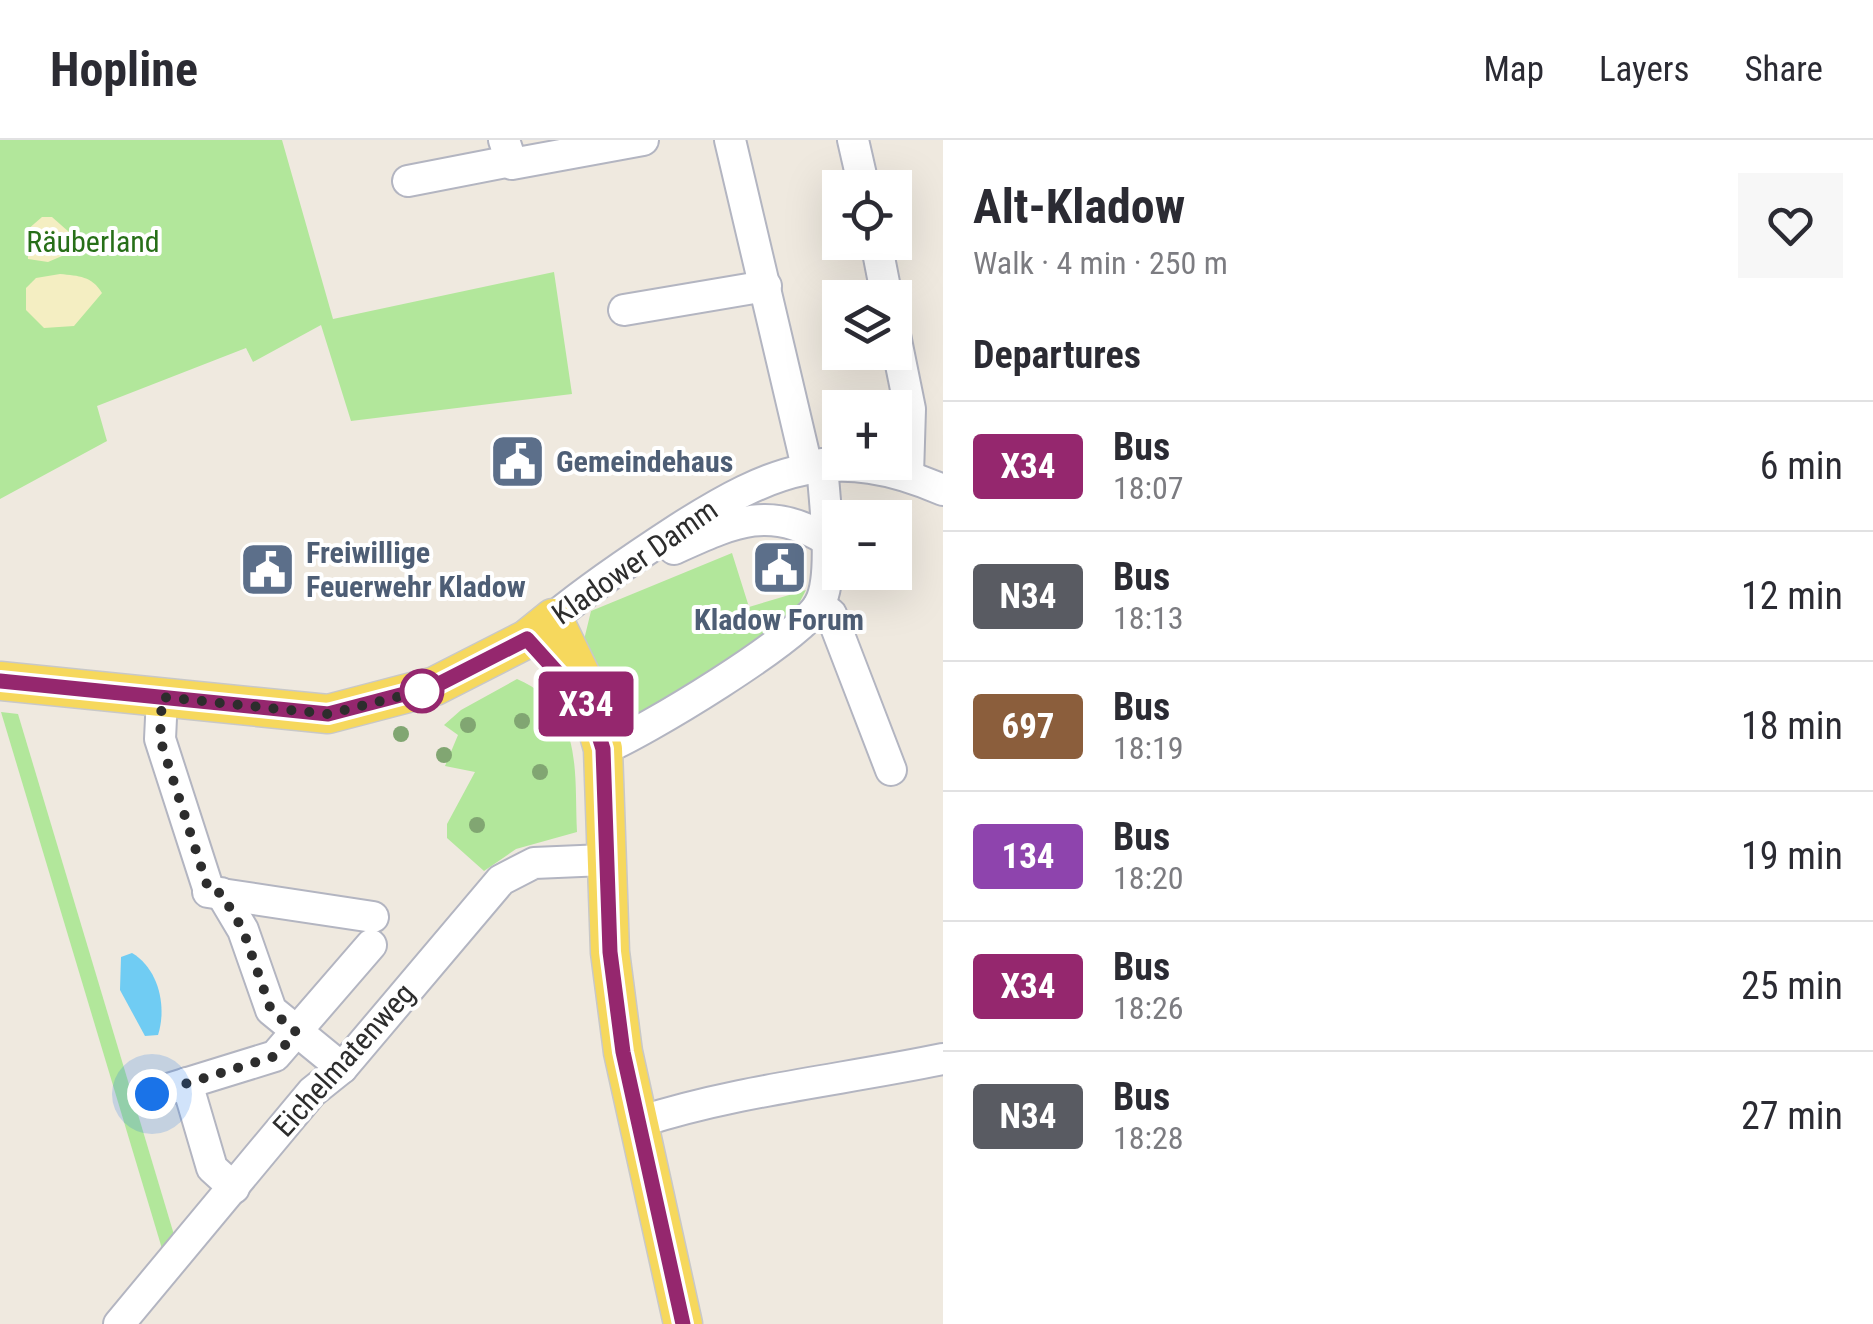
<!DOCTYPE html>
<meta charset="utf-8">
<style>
body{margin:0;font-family:"Roboto Condensed",sans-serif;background:#f7f7f7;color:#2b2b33;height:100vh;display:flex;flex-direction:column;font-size:38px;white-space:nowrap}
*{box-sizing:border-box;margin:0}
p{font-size:32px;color:#7c7c81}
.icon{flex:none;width:55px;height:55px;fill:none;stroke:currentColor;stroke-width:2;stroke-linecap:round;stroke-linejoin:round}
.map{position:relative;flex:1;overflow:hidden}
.sheet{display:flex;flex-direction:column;background:#fff;width:930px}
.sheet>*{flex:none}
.badge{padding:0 20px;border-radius:8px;font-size:35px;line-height:65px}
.controls{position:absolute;left:822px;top:30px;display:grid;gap:20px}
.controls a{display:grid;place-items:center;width:90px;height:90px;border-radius:0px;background:#fff;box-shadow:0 10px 40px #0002;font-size:50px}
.you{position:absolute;width:50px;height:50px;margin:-25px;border:8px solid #fff;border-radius:50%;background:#1a73e8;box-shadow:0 0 0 15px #1a73e833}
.map>.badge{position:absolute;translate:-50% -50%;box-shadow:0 0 0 5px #fff}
h2{padding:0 30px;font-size:38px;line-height:90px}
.round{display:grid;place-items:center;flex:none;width:105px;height:105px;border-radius:0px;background:#f7f7f7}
.overview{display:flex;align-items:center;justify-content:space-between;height:170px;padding:0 30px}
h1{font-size:48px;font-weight:700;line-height:75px}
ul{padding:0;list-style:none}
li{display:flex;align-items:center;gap:30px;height:130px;padding:0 30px;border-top:2px solid #e1e1e2}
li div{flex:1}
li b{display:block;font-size:38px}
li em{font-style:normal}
li .badge{min-width:110px;font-weight:700;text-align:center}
header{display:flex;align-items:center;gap:60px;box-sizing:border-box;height:140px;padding:0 50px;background:#fff;border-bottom:2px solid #e1e1e2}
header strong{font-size:48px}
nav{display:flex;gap:55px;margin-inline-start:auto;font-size:35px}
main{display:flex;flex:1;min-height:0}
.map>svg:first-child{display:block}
</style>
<header>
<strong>Hopline</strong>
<nav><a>Map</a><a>Layers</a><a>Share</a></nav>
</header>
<main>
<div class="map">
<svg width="943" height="1184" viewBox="0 0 943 1184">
<rect width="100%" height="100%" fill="#efe9df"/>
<g fill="#b2e79b">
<path d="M0,0H282L333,179L554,132L572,254L351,281L321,185L253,222L246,208L97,266L107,301L0,359Z"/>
<path d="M732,413L749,467L806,450L795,471L785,480L635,581L619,577L583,504L591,471Z"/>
<path d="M517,539C584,568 574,632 577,692L516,709L484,731L447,698V684L475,632L445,626L458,595L444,585L461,570Z"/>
<path d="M1,572L18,574L175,1098L163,1112Z"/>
</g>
<g fill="#f4eec2">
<path d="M42,77H52L69,92L62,116L48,122L28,119L27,90Z"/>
<path d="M60,134C79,136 92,136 102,153L74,186L44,188L26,170V148L36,138Z"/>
</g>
<path fill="#70ccf3" d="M132,813C159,829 167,867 158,895L145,896L120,850L121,817Z"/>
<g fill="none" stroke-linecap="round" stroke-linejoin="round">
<defs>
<g id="minor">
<path d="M504,0L512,24L643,0"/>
<path d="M730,0L807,327"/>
<path d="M853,0L864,48"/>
<path d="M408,41L511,21"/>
<path d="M876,102L887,158"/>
<path d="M624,170L766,146"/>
<path d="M895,195L910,269L908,335"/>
<path d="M674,409C732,383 769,364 825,399"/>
<path d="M819,465L831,474L891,630"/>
<path d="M553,478C593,445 635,417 678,389C772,329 836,303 943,350"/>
<path d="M162,557L160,599L209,751"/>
<path d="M603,609C640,595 804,496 820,463C835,434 824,358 822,324"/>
<path d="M208,752L373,777"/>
<path d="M221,753L243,790L271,870L342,928"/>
<path d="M187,943L212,1028L234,1048"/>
<path d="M152,954L275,916L371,805"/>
<path d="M639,982C738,950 842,940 943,919"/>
<path d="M119,1184L312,952L342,928L501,740L534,723L604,720"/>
</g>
<path id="major" d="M0,541L328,574L435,546L527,499L553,478L584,542L603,609L610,812L623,912L683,1184"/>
</defs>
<use href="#minor" stroke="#b3b5c1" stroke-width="34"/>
<use href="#major" stroke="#c8c8c8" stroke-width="41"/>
<use href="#minor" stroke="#fff" stroke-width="30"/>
<use href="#major" stroke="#f6d85d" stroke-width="38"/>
</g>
<g fill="#81a672">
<circle cx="522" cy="581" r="8"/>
<circle cx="468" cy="585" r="8"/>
<circle cx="553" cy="589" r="8"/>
<circle cx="401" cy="594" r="8"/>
<circle cx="444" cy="615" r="8"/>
<circle cx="540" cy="632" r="8"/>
<circle cx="477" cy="685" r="8"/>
</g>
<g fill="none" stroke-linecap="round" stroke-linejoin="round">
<defs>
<path id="line" d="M0,541L328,574L435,546L527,499L591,570L603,609L610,812L623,912L683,1184"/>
</defs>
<use href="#line" stroke="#fff" stroke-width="22"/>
<use href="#line" stroke="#95276e" stroke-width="15"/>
<path stroke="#2d2d2d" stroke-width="10" stroke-dasharray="0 18" d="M152,954L276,916L296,892L271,870L243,790L221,753L209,751L160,599L162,557L328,574L422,551"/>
</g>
<defs>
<symbol id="civic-square" viewBox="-11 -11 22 22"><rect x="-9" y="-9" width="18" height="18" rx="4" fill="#5c6f8a" stroke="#fff"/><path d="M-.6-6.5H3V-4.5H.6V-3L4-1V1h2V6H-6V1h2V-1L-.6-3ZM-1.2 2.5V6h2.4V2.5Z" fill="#fff"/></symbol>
</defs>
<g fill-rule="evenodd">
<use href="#civic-square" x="486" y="290" width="63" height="63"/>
<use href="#civic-square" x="748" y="396" width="63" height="63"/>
<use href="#civic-square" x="236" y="398" width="63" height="63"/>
</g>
<circle fill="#fff" stroke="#95276e" stroke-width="5" cx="422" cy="551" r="20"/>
<g text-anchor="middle" stroke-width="8" stroke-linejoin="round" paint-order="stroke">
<g font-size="30" fill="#276f18" stroke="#fff">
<text x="93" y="112">Räuberland</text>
</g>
<g font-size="30" font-weight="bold" fill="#4e5e75" stroke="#fff" text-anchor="start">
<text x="556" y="332">Gemeindehaus</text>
<text x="306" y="423">Freiwillige<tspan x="306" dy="34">Feuerwehr Kladow</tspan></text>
<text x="779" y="490" text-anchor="middle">Kladow Forum</text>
</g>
<g font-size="30" fill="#2d2d2d" stroke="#fff">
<text transform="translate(635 422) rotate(-35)" y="10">Kladower Damm</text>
<text transform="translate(344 920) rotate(-48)" y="10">Eichelmatenweg</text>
</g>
</g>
</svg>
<div class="controls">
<a><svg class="icon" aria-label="locate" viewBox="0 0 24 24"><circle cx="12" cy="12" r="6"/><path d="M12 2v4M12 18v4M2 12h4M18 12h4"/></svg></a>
<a><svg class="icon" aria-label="layers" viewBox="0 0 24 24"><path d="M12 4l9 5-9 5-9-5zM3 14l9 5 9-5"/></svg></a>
<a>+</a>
<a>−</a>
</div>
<div class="you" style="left:152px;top:954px"></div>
<b class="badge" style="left:586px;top:564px;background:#95276e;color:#fff">X34</b>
</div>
<section class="sheet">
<div class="overview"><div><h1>Alt-Kladow</h1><p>Walk · 4 min · 250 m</p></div><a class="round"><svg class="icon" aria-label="heart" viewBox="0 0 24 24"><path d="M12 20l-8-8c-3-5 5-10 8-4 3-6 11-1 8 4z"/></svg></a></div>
<h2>Departures</h2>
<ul>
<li><span class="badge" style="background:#95276e;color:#fff">X34</span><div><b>Bus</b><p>18:07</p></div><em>6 min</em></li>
<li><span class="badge" style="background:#595b62;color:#fff">N34</span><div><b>Bus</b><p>18:13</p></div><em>12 min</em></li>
<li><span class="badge" style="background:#8b5e3c;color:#fff">697</span><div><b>Bus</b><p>18:19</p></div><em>18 min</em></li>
<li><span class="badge" style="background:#8e44ad;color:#fff">134</span><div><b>Bus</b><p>18:20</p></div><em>19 min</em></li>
<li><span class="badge" style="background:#95276e;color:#fff">X34</span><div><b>Bus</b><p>18:26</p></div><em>25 min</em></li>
<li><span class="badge" style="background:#595b62;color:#fff">N34</span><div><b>Bus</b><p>18:28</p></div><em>27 min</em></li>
</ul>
</section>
</main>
